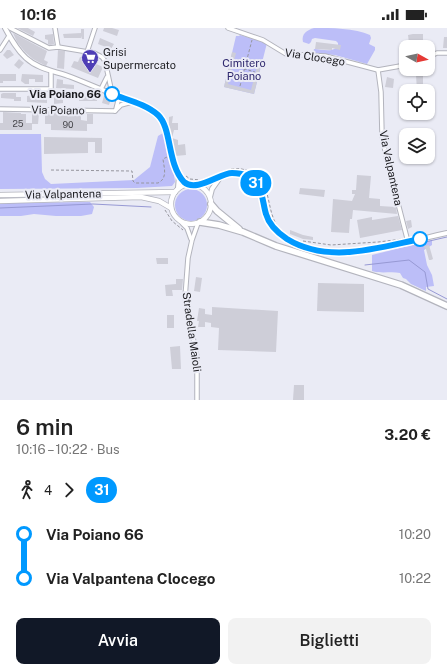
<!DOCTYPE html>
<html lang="it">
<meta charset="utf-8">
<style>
body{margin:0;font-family:"Public Sans",sans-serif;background:#f2f2f2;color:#222;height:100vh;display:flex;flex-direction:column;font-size:15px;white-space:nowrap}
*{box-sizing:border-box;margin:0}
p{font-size:13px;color:#767676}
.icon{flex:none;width:22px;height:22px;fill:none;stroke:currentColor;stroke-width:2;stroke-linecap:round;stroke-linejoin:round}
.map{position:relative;height:372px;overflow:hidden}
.side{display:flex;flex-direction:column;background:#fff;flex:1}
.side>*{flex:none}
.badge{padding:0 8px;border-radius:13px;font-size:14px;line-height:26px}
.needle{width:26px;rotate:98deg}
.tools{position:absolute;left:399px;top:12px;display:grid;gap:8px}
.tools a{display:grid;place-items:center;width:36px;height:36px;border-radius:8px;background:#fff;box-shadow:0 1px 3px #0004;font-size:20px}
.map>.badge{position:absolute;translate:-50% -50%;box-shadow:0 0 0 2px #fff}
.legs{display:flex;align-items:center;gap:6px;height:44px;padding:0 16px;font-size:13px}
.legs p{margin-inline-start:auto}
.headline{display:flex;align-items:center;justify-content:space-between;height:68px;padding:0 16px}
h1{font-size:22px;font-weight:600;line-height:30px}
.primary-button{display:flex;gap:8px;margin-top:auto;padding:8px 16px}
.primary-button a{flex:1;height:46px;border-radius:8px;background:#111827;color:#fff;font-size:16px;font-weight:600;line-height:46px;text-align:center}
.primary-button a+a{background:#f2f2f2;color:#222}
ul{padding:0 16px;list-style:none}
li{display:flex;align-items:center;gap:14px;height:44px;font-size:15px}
li i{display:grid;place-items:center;width:6px;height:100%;margin:0 5px;background:currentColor}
li i::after{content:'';width:10px;height:10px;margin:-5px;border:3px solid;border-radius:50%;background:#fff}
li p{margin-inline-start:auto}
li:first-child i{background:linear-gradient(#0000 50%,currentColor 0)}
li:last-child i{background:linear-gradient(currentColor 50%,#0000 0)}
.status{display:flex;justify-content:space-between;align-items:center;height:28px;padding:0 20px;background:#fff;direction:ltr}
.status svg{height:11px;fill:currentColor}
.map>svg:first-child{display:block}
</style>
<div class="status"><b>10:16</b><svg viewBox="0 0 49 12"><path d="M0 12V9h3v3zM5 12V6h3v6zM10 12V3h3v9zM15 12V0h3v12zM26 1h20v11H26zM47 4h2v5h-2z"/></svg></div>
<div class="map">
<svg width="447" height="372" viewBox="0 0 447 372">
<rect width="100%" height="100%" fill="#eaebf5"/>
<g fill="#bcbef8">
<path d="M314,0C331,0 355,0 370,7L371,10L369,16L375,19V22L367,36L335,27L313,25L314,21C322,21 330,25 338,19V15L336,13L315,10L312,11L311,14L309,16L303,14C301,6 307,2 314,0Z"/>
<path d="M240,7L267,15L254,66L224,59L236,8H239Z"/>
<path d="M163,105L168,130L174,145L175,154L172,158L137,160L0,161V106H41L42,144L45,151L51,156L134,152L150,139L158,108Z"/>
<circle cx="191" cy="177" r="16"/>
<path d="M90,174L94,179L92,186L81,188H56L34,186L21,188H0V175Z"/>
<path d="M432,212V217L424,222L427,237L432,247L434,258L426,259V263L411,256L406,251L403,250L400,245C391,243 382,246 372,243V227Z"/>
</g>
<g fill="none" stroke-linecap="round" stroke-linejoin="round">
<g stroke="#9799d4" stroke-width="1">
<path d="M0,180L93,176L151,179"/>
<path d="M412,217L447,209"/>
<path d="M365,237L409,232L425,244L428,261L447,271"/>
</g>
</g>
<g fill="#ceced8">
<path d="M17,0H28L35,4L33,8Z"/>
<path d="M104,0H112L119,2L117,8L103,3Z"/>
<path d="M81,1H84V11H82L81,8V10H64L63,6L81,5Z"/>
<path d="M13,5L47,23L44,32L48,34L46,38L33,31L25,24L17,14Z"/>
<path d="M53,6L54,16L50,17L48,16V12L45,11V7Z"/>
<path d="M413,6H423V14L409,15L408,7Z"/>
<path d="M444,9H447V20H443Z"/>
<path d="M100,10L114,16L111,21L98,16Z"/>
<path d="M316,14L341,17L340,22L332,20V22L315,21Z"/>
<path d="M7,22H10L14,27L7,31L3,27Z"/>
<path d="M58,22L65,23L64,41L57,40Z"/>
<path d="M232,24L236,25L228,56L251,62L259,31L262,32L254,66L224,59Z"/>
<path d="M80,29L85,31L84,37L91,40L94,35L103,39L98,50L71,39L74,33L78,34Z"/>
<path d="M19,31L24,35L19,41L14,37Z"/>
<path d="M0,46H16V53H3V55H0Z"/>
<path d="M22,46L43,47V54H35V51H29V56H25L21,53Z"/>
<path d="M423,46V63H417L416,47Z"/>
<path d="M387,49L394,51L393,60L385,59Z"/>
<path d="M57,51L63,52V56L74,57V61L56,60Z"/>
<path d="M85,64L86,66L97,65V73H79V69L68,68V66Z"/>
<path d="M3,65H16V69H21V73H14V71L1,70V66Z"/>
<path d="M40,66H47V75L27,74V68Z"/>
<path d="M58,66L60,68L63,69V75L54,76V70Z"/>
<path d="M104,68L111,71L109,77L102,75Z"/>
<path d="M3,84L21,85V86H26V95H32V85H39L38,96H32V102H0V95H3Z"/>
<path d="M45,85L81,86V92L87,93V86H93V96H87V103L51,102V96H45Z"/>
<path d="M173,88L172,95H178V102H174L172,110L178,112V117L185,116L186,127L175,128L167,96H169V89Z"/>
<path d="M44,109L102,110V125H95V114H88V125L44,126Z"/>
<path d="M357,147L371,148L369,170L380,171V178L396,179L397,186L353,182L352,191H350L349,205L331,204L333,171L352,173L355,166H352V162H356Z"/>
<path d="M300,160L325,162L324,169L299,166Z"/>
<path d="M398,188L402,202L360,210L357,192L372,189V192Z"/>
<path d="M411,192L412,199L408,201L406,193Z"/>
<path d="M290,202L303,207L313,209V212L303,211L290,206Z"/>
<path d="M429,217L433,231L431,232H429L426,221H425L424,218Z"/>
<path d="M156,230H168V236H157Z"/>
<path d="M196,249L202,250L200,264L194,263Z"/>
<path d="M176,251H183L182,262H172L173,268H166L165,257L176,256Z"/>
<path d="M318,255L364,256V284L317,283Z"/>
<path d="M212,279L278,283L276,324L218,322L219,300L211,299V295L205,294V299H198L199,293H197L199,280L205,281V286L212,287Z"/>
<rect x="167" y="287" width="7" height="13"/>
<path d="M180,318L181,341H172L170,319Z"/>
<path d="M294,357H304V372H293Z"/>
</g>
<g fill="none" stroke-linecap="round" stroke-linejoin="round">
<defs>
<g id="minor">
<path d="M10,0L49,20L58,19L94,25L102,29L105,33L112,65"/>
<path d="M55,0L58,19"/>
<path d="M228,0L263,12L286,26L325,28L378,42L406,37"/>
<path d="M0,22L9,8"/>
<path d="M87,24L95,0"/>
<path d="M428,29L437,25H447"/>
<path d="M378,42L381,64L382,107L387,133L408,214"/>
<path d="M0,61H51V43"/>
<path d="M101,61L107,49"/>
<path d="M0,81L115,83"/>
<path d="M116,81L119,69"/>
<path d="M115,83L121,77L132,74"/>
<path d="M182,195L187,200L191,211"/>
<path d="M197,372V329L185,270L188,230L192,212L198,195"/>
</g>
<g id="tertiary">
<path d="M5,0C11,11 17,22 26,30C39,42 56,43 71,49C89,56 107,64 125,71C138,76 153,81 162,91C169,113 170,140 187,156"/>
<path d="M197,157C205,155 212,153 220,149C224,148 227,145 231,145C235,144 239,146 243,147C265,152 260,175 268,191C273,201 283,209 292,214C338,237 400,215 447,205"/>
<path d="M178,160L179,148"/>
<path d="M210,169L212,161L219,151"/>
</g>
<g id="secondary">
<circle cx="191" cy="176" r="20"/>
<path d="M0,167L175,164"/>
<path d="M0,173L141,169L159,173L171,180"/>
</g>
<g id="trunk">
<path d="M211,176L217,183L239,201"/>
<path d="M200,194L219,197L243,204L276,218L401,257L447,278"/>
</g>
</defs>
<use href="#minor" stroke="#b3b4bd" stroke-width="5.5"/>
<use href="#tertiary" stroke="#b3b4bd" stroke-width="6"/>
<use href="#secondary" stroke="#b3b4bd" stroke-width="6"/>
<use href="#trunk" stroke="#b3b4bd" stroke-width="8"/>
<g stroke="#96969e" stroke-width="1" stroke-dasharray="3 2" stroke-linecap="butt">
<path d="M234,38L255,44"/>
<path d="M240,58L252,12"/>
<path d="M231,141C238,140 243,141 250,143C271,152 266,178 276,196"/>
<path d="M51,142L130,143H132L133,153L135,155H158C168,150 164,140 163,131L167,129"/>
<path d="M186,148L190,151L200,152"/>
<path d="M165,182L172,193L183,202"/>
<path d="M303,213L331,217L378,214L403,211"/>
</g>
<use href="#minor" stroke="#fff" stroke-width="3.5"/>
<use href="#tertiary" stroke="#fff" stroke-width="4"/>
<use href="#secondary" stroke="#fff" stroke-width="4.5"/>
<use href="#trunk" stroke="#fff" stroke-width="5.5"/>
</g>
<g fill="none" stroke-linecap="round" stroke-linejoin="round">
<defs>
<path id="line-1" d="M112,66C127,72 146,76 158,87C172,100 167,136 184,154C196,165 220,145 232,145C237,145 243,146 247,148C263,154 262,173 266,186C269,197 278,205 287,211C328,236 377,220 420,211"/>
</defs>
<use href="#line-1" stroke="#fff" stroke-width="9"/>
<use href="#line-1" stroke="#09f" stroke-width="6"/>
</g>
<defs>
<symbol id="supermarket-pin" viewBox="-11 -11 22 30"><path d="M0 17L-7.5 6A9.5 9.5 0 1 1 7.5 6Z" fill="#4e3eb5" stroke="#eaebf5"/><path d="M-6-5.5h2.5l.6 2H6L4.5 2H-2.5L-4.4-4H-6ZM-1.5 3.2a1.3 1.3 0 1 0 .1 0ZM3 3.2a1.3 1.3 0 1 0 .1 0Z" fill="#fff"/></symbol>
</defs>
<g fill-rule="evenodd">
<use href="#supermarket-pin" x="80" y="20" width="20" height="27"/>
</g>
<g fill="#fff" stroke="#09f" stroke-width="2">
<circle cx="112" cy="66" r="7"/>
<circle cx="420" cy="211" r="7"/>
</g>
<g text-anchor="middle" stroke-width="4" stroke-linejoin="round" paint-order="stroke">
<g font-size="9" fill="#48484d">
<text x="18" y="99">25</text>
<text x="68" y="100">90</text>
</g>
<g font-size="11" fill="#1b1b1f" stroke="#eaebf5" text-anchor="start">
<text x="103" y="28">Grisi<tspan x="103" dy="13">Supermercato</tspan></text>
</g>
<g font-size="11" fill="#1b1b1f" stroke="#eaebf5">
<text transform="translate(315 29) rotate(9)" y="4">Via Clocego</text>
<text transform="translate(58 82) rotate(1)" y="4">Via Poiano</text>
<text transform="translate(391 140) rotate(78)" y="4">Via Valpantena</text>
<text transform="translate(63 166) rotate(-1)" y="4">Via Valpantena</text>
<text transform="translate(192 304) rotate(82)" y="4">Stradella Maioli</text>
</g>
<g font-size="11" fill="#2f286e" stroke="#eaebf5">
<text x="244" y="39">Cimitero<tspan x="244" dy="13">Poiano</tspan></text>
</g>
<g font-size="11" font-weight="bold" fill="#1b1b1f" stroke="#eaebf5" text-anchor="end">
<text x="101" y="70">Via Poiano 66</text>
</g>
</g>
</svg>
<div class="tools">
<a><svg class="needle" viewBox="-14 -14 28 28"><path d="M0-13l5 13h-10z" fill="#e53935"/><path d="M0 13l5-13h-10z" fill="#767676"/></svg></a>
<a><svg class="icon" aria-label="locate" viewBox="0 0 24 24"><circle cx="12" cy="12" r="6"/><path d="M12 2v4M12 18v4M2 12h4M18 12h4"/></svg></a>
<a><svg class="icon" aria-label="layers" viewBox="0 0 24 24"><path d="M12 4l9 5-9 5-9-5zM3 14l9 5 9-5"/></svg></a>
</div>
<b class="badge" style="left:256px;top:155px;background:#09f;color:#fff">31</b>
</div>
<section class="side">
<div class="headline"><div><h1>6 min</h1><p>10:16 – 10:22 · Bus</p></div><b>3.20 €</b></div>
<div class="legs"><svg class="icon" aria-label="walk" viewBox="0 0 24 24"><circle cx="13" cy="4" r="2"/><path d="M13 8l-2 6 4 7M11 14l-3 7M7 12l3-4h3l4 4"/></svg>4<svg class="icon" aria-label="forward" viewBox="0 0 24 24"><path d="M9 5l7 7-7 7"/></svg><b class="badge" style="background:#09f;color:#fff">31</b></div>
<ul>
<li><i style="color:#09f"></i><b>Via Poiano 66</b><p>10:20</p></li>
<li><i style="color:#09f"></i><b>Via Valpantena Clocego</b><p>10:22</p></li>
</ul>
<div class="primary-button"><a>Avvia</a><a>Biglietti</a></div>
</section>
